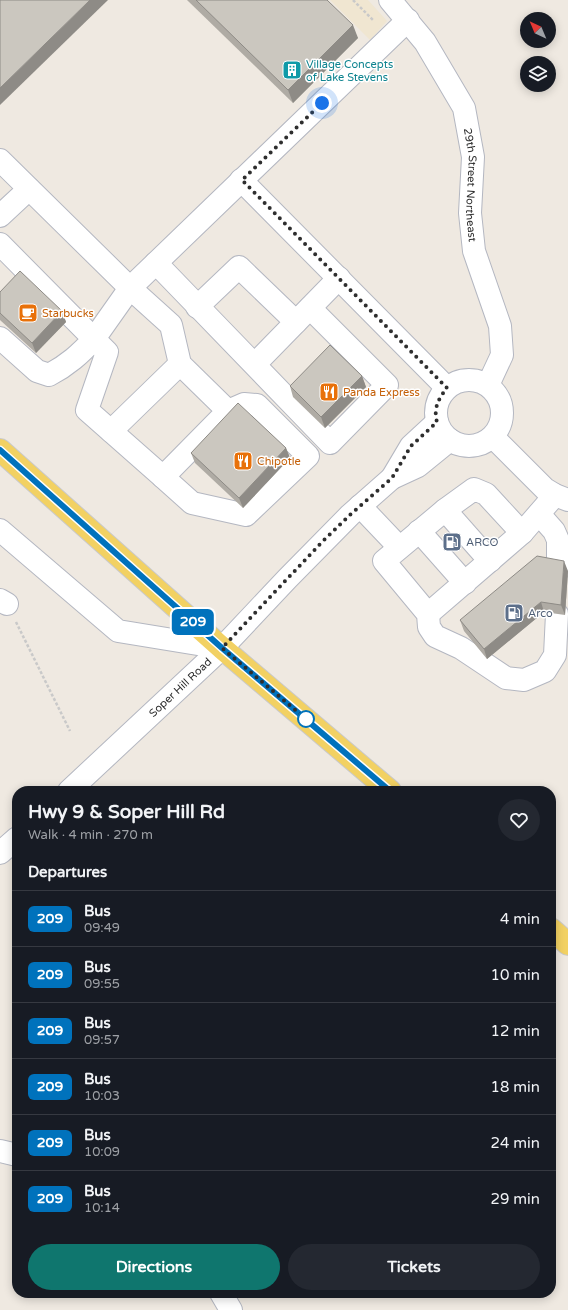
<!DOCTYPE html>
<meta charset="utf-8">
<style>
body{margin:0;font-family:"Varela Round",sans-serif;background:#242831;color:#f1f3f6;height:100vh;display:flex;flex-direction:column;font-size:15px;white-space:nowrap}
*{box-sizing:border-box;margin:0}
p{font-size:13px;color:#9ea1a6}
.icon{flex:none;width:22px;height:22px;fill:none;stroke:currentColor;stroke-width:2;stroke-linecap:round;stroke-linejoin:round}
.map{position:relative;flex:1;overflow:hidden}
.side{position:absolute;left:12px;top:786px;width:544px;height:512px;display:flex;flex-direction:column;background:#171b24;border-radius:16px;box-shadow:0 2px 10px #0003}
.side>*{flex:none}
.badge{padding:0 8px;border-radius:6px;font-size:14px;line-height:26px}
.needle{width:26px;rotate:316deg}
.buttons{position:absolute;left:520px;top:12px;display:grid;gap:8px}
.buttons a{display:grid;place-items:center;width:36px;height:36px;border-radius:50%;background:#171b24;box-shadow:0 2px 10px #0003;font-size:20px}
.you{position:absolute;width:20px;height:20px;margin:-10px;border:3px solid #fff;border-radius:50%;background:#1a73e8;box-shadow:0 0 0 6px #1a73e833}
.map>.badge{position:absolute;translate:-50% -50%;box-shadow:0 0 0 2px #fff}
h2{padding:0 16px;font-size:15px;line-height:36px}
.round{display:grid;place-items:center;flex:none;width:42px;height:42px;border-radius:21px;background:#242831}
.head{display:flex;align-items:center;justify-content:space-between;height:68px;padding:0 16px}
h1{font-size:19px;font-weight:700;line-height:30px}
.button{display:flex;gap:8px;margin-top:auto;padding:8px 16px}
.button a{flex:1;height:46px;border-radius:24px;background:#0f766e;color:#fff;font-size:16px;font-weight:700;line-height:46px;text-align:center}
.button a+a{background:#242831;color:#f1f3f6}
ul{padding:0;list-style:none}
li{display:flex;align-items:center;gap:12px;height:56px;padding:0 16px;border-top:1px solid #363941}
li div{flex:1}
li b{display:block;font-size:15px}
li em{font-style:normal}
li .badge{min-width:44px;font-weight:700;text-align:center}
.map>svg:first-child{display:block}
</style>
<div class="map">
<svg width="568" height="1310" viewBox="0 0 568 1310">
<rect width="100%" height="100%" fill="#efe9e1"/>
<path fill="#f0e6d1" d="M330,0H368L387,21L370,40Z"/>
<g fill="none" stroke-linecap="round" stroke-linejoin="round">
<defs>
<g id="minor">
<path id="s1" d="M390,0L425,42L464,108L473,157L470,213L474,251L500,326L502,355L488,385"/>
<path d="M0,160L130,288L408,20"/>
<path d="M241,180L447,388"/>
<path d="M0,216L29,189"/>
<path d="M0,244L94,339C80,354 68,365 49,375L37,371L0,338"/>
<path d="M156,263L330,443L387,385L310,308"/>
<path d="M130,288L171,325L180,364L228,411L163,477L87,410L107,352L94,339Z"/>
<path d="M197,307L239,267L296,322"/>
<path d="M255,364L339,278"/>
<circle cx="469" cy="413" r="33"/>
<path d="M111,431L180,364"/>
<path d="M493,437L545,489L555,495L568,500"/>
<path d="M163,477L192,503L246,515L308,456L257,405L244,404L228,411"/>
<path d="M392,478L411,446L437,422"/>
<path d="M360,506L399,547"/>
<path d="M445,510L490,561"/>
<path d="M539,514L554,531L558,540V570"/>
<path d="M0,530L118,631L222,648"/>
<path d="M419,531L465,583"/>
<path d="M522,533L486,494L474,489L445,510L384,561L428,614L429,627L435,636L461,648L506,678L524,680L545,671L555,655L557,614"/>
<path d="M0,600L7,604"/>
<path d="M428,614L522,533L555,495"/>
<path id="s2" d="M69,791L222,648L287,579L350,515L392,478L418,466L450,440"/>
<path d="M0,853L17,838"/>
<path d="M0,1151L17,1155"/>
<path d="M221,1293L231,1310"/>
</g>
<g id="major">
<path d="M0,450L222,648L390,791"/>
<path d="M551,929L568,944"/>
</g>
</defs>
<use href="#minor" stroke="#b4b7c1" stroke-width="24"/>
<use href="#major" stroke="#c9c9c9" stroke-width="24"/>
<g stroke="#c9c9c9" stroke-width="2.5" stroke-dasharray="3 2" stroke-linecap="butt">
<path d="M353,0L374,21"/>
<path d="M16,622L70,731"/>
</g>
<use href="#minor" stroke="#fff" stroke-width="22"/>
<use href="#major" stroke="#f2d163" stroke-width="22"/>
</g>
<g fill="#afaba4">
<path d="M187,0H327L358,38L293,103Z"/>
<path d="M0,292L62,311L66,322L36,353L0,320Z"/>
<path d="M362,376L366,387L325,428L293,397L290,386Z"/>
<path d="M286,448L290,458L243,508L195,463L191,453Z"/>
<path d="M568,571L565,615L544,612L487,659L464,631L460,620Z"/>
</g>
<g fill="#8e8b86">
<path d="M90,0H108L0,105V88Z"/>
<path d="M353,25L358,38L293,103L288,90Z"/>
<path d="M62,311L66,322L36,353L32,343Z"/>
<path d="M362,376L366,387L325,428L321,417Z"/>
<path d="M286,448L290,458L243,508L239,498Z"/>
<path d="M564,561L568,571L565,615L561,605Z"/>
<path d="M541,602L544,612L487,659L484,649Z"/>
</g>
<g fill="#cbc7bf" stroke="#8e8b86">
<path d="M0,0H90L0,88Z"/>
<path d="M196,0H327L353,25L288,90Z"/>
<path d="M20,271L62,311L32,343L0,313V292Z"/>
<path d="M330,345L362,376L321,417L290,386Z"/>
<path d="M238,403L286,448L239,498L191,453Z"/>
<path d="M537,556L564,561L561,605L541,602L484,649L460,620Z"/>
</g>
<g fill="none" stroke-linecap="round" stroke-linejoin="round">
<defs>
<path id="line" d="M0,450L222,648L390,791"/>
</defs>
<use href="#line" stroke="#fff" stroke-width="9"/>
<use href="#line" stroke="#0072bc" stroke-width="6"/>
<path stroke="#2e2e2e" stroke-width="4" stroke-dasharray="0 7.2" d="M306,719L222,648L322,542L350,515L392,478L411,446L437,422C433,408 439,398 447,388L242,180L322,103"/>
</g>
<defs>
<symbol id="building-square" viewBox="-11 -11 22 22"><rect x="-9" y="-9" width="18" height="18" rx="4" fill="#0f9aa8" stroke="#fff"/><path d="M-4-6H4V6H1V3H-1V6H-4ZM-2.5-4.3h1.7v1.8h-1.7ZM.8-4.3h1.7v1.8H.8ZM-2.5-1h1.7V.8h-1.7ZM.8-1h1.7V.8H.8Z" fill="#fff"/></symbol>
<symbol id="cafe-square" viewBox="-11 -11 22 22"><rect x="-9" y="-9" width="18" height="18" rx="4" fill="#e8710a" stroke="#fff"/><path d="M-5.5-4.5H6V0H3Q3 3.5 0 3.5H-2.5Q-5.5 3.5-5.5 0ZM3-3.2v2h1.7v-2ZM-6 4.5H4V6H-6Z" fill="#fff"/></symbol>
<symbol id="restaurant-square" viewBox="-11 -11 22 22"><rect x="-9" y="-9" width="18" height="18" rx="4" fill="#e8710a" stroke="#fff"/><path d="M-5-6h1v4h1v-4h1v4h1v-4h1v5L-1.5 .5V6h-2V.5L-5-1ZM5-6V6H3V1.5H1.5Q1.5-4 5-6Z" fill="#fff"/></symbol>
<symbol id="fuel-square" viewBox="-11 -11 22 22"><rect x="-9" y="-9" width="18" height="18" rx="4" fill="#5c6f8a" stroke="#fff"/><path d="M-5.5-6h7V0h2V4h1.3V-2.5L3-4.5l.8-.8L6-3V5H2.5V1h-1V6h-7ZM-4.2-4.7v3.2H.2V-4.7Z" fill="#fff"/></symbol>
</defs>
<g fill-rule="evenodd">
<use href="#building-square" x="281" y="59" width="22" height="22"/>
<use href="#cafe-square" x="17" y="302" width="22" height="22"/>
<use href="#restaurant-square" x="318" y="381" width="22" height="22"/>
<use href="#restaurant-square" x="232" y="450" width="22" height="22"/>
<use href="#fuel-square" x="441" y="531" width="22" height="22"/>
<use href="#fuel-square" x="503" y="602" width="22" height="22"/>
</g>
<circle fill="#fff" stroke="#0072bc" stroke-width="2" cx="306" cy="719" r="8"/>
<g text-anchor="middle" stroke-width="3" stroke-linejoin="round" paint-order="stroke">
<g font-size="11" fill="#0d838f" stroke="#fff" text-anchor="start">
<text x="306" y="68">Village Concepts<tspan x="306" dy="13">of Lake Stevens</tspan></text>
</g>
<g font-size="11" fill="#2e2e2e" stroke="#fff">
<text dy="4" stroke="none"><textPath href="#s1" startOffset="209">29th Street Northeast</textPath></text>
<text dy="4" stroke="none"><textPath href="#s2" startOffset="152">Soper Hill Road</textPath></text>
</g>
<g font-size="11" fill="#c56008" stroke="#fff" text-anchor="start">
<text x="42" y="317">Starbucks</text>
<text x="343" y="396">Panda Express</text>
<text x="257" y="465">Chipotle</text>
</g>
<g font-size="11" fill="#4e5e75" stroke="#fff" text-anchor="start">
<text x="466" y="546">ARCO</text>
<text x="528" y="617">Arco</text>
</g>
</g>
</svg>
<div class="buttons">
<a><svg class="needle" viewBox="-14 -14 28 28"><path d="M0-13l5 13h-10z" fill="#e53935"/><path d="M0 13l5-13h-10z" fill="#9ea1a6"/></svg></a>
<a><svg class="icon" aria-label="layers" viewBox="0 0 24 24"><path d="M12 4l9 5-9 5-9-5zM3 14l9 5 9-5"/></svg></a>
</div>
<div class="you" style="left:322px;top:103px"></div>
<b class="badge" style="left:193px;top:622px;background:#0072bc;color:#fff">209</b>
<section class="side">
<div class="head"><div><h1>Hwy 9 &amp; Soper Hill Rd</h1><p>Walk · 4 min · 270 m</p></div><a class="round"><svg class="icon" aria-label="heart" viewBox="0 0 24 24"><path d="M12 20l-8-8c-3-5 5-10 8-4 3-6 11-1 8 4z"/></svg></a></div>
<h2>Departures</h2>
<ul>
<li><span class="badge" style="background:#0072bc;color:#fff">209</span><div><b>Bus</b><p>09:49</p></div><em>4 min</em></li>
<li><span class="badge" style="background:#0072bc;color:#fff">209</span><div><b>Bus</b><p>09:55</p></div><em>10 min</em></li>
<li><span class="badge" style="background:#0072bc;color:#fff">209</span><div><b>Bus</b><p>09:57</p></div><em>12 min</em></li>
<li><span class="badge" style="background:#0072bc;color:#fff">209</span><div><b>Bus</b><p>10:03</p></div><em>18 min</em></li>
<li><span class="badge" style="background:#0072bc;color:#fff">209</span><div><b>Bus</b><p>10:09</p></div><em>24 min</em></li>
<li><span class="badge" style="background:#0072bc;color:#fff">209</span><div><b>Bus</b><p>10:14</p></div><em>29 min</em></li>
</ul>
<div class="button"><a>Directions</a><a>Tickets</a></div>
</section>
</div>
